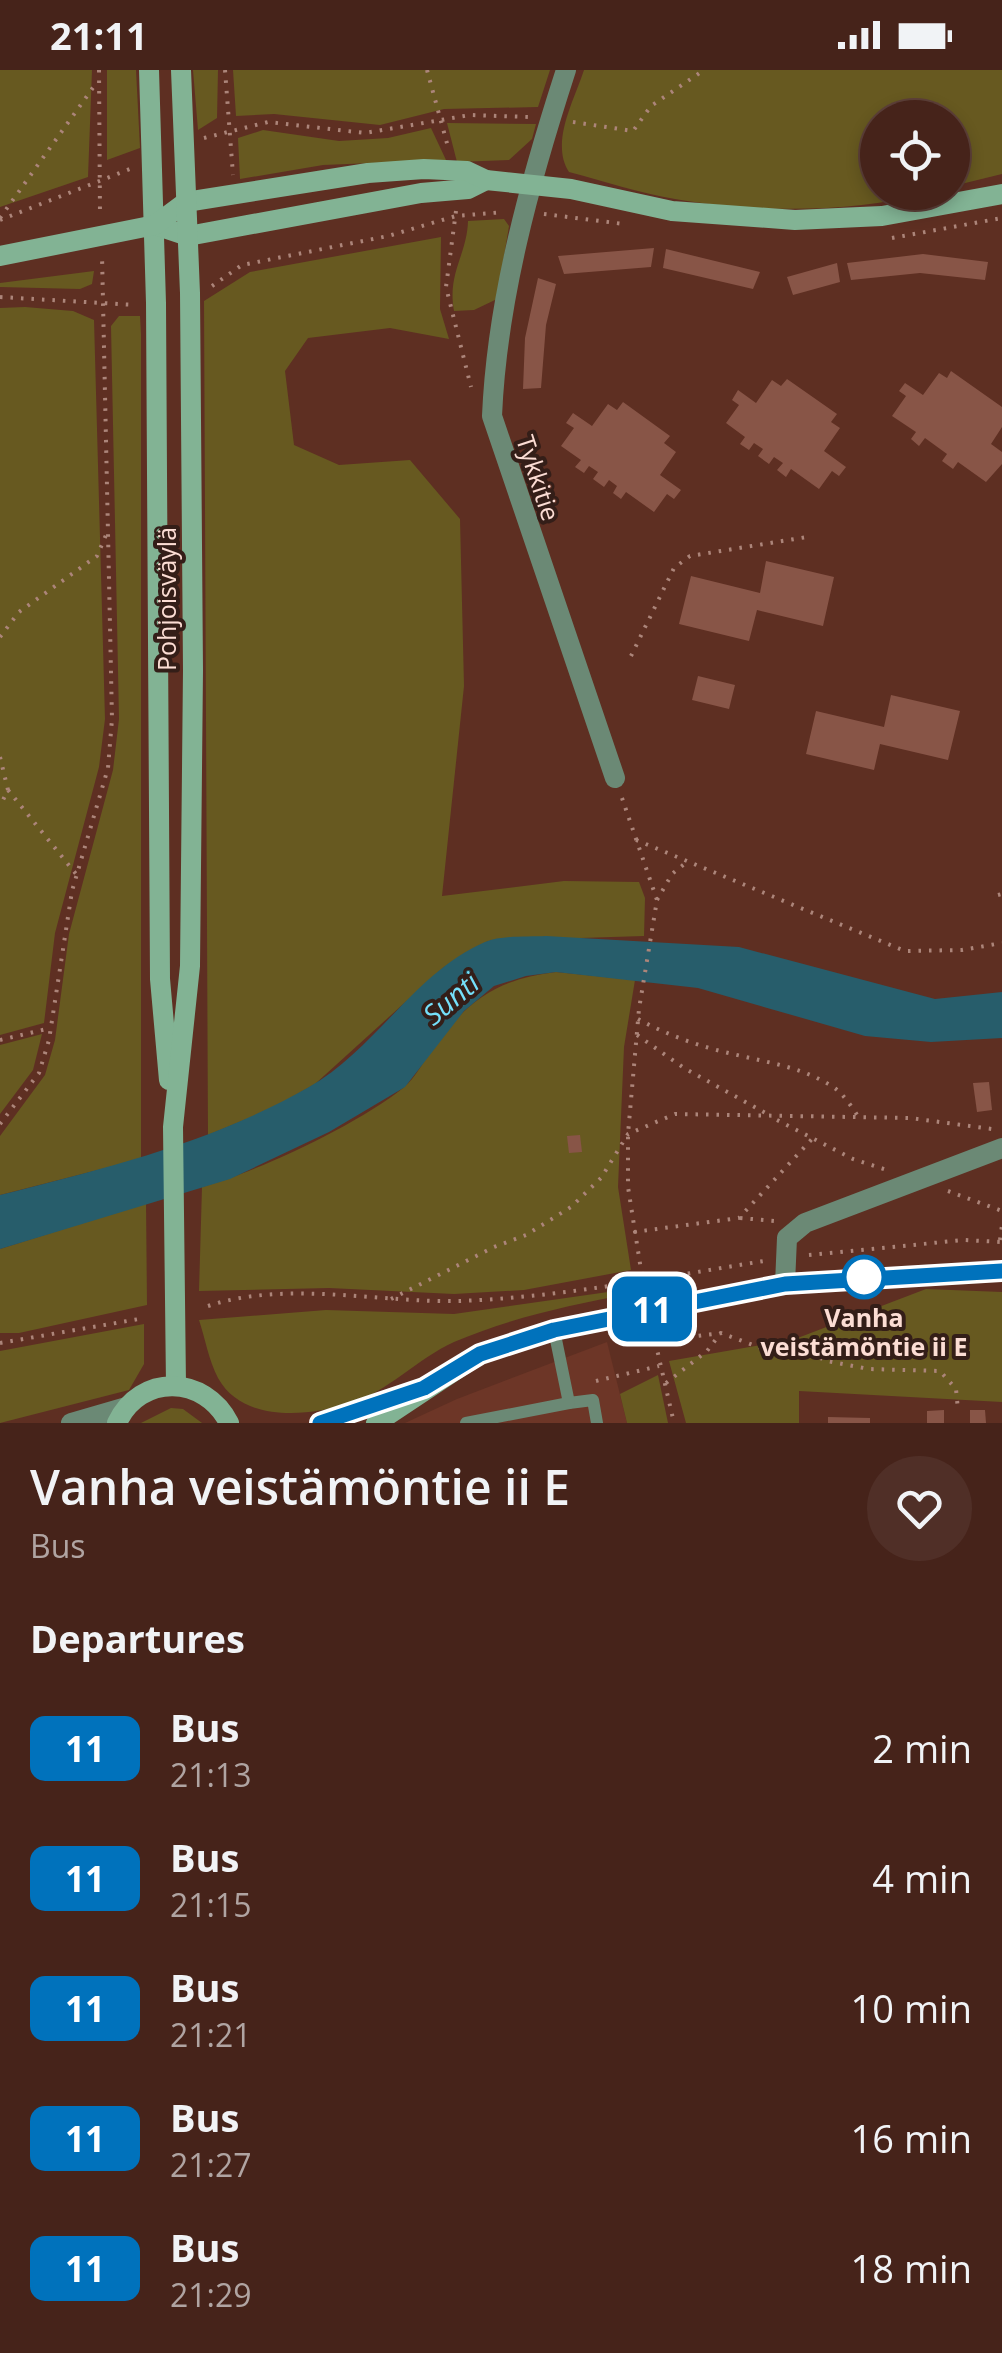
<!DOCTYPE html>
<meta charset="utf-8">
<style>
body{margin:0;font-family:"Open Sans",sans-serif;background:#502f27;color:#f1f3f6;height:100vh;display:flex;flex-direction:column;font-size:38px;white-space:nowrap}
*{box-sizing:border-box;margin:0}
p{font-size:32px;color:#b0a4a2}
.icon{flex:none;width:55px;height:55px;fill:none;stroke:currentColor;stroke-width:2;stroke-linecap:round;stroke-linejoin:round}
.map{position:relative;height:1353px;overflow:hidden}
.details{display:flex;flex-direction:column;background:#46231a;flex:1}
.details>*{flex:none}
.badge{padding:0 20px;border-radius:15px;font-size:35px;line-height:65px}
.buttons{position:absolute;left:860px;top:30px;display:grid;gap:20px}
.buttons a{display:grid;place-items:center;width:110px;height:110px;border-radius:50%;background:#46231a;box-shadow:0 5px 15px #0003,0 0 0 2px #5e4039;font-size:50px}
.map>.badge{position:absolute;translate:-50% -50%;box-shadow:0 0 0 5px #fff}
h2{padding:0 30px;font-size:38px;line-height:90px}
.round{display:grid;place-items:center;flex:none;width:105px;height:105px;border-radius:52px;background:#502f27}
.summary{display:flex;align-items:center;justify-content:space-between;height:170px;padding:0 30px}
h1{font-size:48px;font-weight:600;line-height:75px}
ul{padding:0;list-style:none}
li{display:flex;align-items:center;gap:30px;height:130px;padding:0 30px}
li div{flex:1}
li b{display:block;font-size:38px}
li em{font-style:normal}
li .badge{min-width:110px;font-weight:700;text-align:center}
.status{display:flex;justify-content:space-between;align-items:center;height:70px;padding:0 50px;background:#46231a;direction:ltr}
.status svg{height:28px;fill:currentColor}
.map>svg:first-child{display:block}
</style>
<div class="status"><b>21:11</b><svg viewBox="0 0 49 12"><path d="M0 12V9h3v3zM5 12V6h3v6zM10 12V3h3v9zM15 12V0h3v12zM26 1h20v11H26zM47 4h2v5h-2z"/></svg></div>
<div class="map">
<svg width="1002" height="1353" viewBox="0 0 1002 1353">
<rect width="100%" height="100%" fill="#5e2f22"/>
<path fill="#6d3627" d="M607,1272L627,1353H405L457,1329Z"/>
<g fill="#675920">
<path d="M0,0H92L88,107L0,137Z"/>
<path d="M107,0H136L140,78L107,90Z"/>
<path d="M193,0H218L217,48L198,60Z"/>
<path d="M233,0H550L538,37L444,39L380,55L274,44L236,46Z"/>
<path d="M584,0H1002V104L953,116L952,48H878V122L929,123C851,143 755,143 675,129C639,123 604,111 569,102C550,73 574,31 584,0Z"/>
<path d="M447,53L536,54L532,69L509,90L457,92Z"/>
<path d="M431,58L446,90L323,95L240,109L238,68L263,60L339,71L388,68Z"/>
<path d="M504,149L509,156L497,229L474,240L454,241C447,203 467,185 468,151Z"/>
<path d="M441,167L440,239L449,269L390,258L308,268L285,301L294,375L339,395L410,390L460,449L464,616L442,826L564,811L639,812L645,828L644,866L488,871L444,897L315,1014L271,1039L208,1065L204,231L250,202Z"/>
<path d="M94,201L92,214L80,219L0,217V213Z"/>
<path d="M25,237L73,241L94,250L105,649L99,697L55,863L44,953L0,965V238Z"/>
<path d="M119,246H140L141,264V1089L0,1125V1066L45,1005L55,970L69,864L113,700L119,649L111,256Z"/>
<path d="M556,902L635,910L624,977L618,1117L631,1200L524,1220L454,1224L329,1218L199,1221L202,1117C259,1101 357,1055 403,1018C416,1008 425,988 435,975C469,929 499,909 556,902Z"/>
<path d="M42,964L33,1000L0,1044V975Z"/>
<path d="M146,1133L147,1235L19,1263H0V1179Z"/>
<path d="M629,1219L630,1224C570,1235 510,1248 454,1272C418,1288 388,1322 349,1334C307,1346 243,1353 218,1308C209,1291 205,1268 199,1250L326,1240L454,1244Z"/>
<path d="M926,1219L1002,1222V1332L799,1321V1353H686L669,1291L795,1269Z"/>
<path d="M144,1254V1294L129,1320L0,1353V1281Z"/>
<path d="M658,1305L668,1353H627L620,1324Z"/>
<path d="M171,1338L183,1339L202,1353H141Z"/>
</g>
<path fill="#275d6b" d="M546,866L739,877L935,929L1002,922V968L931,972L865,966L698,918L556,902L526,906L494,916L464,941L405,1017L329,1062L230,1109L0,1179V1125C107,1098 213,1072 309,1017C375,980 415,902 485,872C502,865 528,867 546,866Z"/>
<g fill="#885547">
<path d="M654,178L651,197L564,204L558,186Z"/>
<path d="M666,179L760,202L753,219L663,198Z"/>
<path d="M923,184L988,192L985,210L920,203L851,210L847,193Z"/>
<path d="M837,193L840,212L793,225L787,207Z"/>
<path d="M538,208L556,214L546,255L541,318L523,319L525,268Z"/>
<path d="M951,301L1002,337V357L991,374L1002,382V394L986,412L958,392L953,399L942,391L947,384L925,368L919,376L911,369L916,362L892,346L906,326L899,321L905,313L923,325L939,303L947,308Z"/>
<path d="M787,309L837,344L831,352L840,358L824,381L846,397L839,406L832,401L819,419L791,399L786,407L777,400L783,393L774,387L769,394L758,386L763,379L754,373L749,380L740,374L745,367L726,353L739,335L732,330L738,320L756,333L772,310L781,316Z"/>
<path d="M623,332L670,366L664,373L676,382L660,405L681,420L674,429L667,424L654,442L626,422L621,429L613,423L617,416L609,410L604,417L593,409L598,402L589,396L584,403L575,397L581,390L561,376L574,358L566,353L573,343L592,356L608,334L617,340Z"/>
<path d="M766,491L834,507L823,556L757,540L749,571L679,554L691,506L760,523Z"/>
<path d="M698,606L735,615L729,639L692,630Z"/>
<path d="M891,625L960,641L948,690L880,674L874,700L806,684L816,641L884,657Z"/>
<path d="M989,1012L992,1040L977,1042L973,1013Z"/>
<path d="M580,1065L582,1082L569,1083L567,1066Z"/>
<path d="M944,1340V1353H927V1341Z"/>
<path d="M970,1340H985L986,1353H970Z"/>
<path d="M828,1347L870,1348V1353H828Z"/>
</g>
<g fill="none" stroke-linecap="round" stroke-linejoin="round">
<g stroke="#ac857a" stroke-width="4" stroke-dasharray="2.5 8" stroke-linecap="butt">
<path d="M99,0L100,145"/>
<path d="M225,0L233,105"/>
<path d="M427,0L448,77"/>
<path d="M573,52L633,61L651,36L704,0"/>
<path d="M204,68L268,52L365,63L470,45L529,47"/>
<path d="M456,141L446,217L471,317"/>
<path d="M544,144L624,154"/>
<path d="M0,148L97,12"/>
<path d="M0,150L130,99"/>
<path d="M892,168L1002,148"/>
<path d="M212,216L242,195L388,166L456,146L504,142"/>
<path d="M0,227L135,235"/>
<path d="M0,567L19,542L97,486L106,465"/>
<path d="M631,586L674,498L690,486L807,467"/>
<path d="M0,687L8,720L0,736"/>
<path d="M8,720L76,804"/>
<path d="M622,728L657,830L639,939L628,1064V1117L644,1219"/>
<path d="M636,770L905,881L962,880L1002,873"/>
<path d="M998,825L1002,824"/>
<path d="M657,830L672,804L688,791"/>
<path d="M638,949C667,965 701,977 733,984C769,993 804,997 836,1019C845,1026 853,1039 860,1049"/>
<path d="M637,965L684,998L769,1045"/>
<path d="M0,970L51,958"/>
<path d="M777,1050L853,1089L887,1100"/>
<path d="M0,1054L39,1003L49,970L72,821L108,698L112,649L102,185"/>
<path d="M948,1121L1002,1141"/>
<path d="M740,1148L775,1151"/>
<path d="M634,1162L739,1148L812,1069"/>
<path d="M1000,1170L1002,1155"/>
<path d="M809,1185L964,1170L1002,1172"/>
<path d="M391,1229L494,1177L526,1165L571,1137L601,1108L628,1064L675,1044L910,1048L992,1059"/>
<path d="M208,1236C286,1210 379,1233 460,1231C562,1227 664,1207 764,1191"/>
<path d="M653,1262L674,1353"/>
<path d="M657,1271L721,1263L761,1278L802,1280L827,1291L869,1299L940,1301L956,1319L958,1340"/>
<path d="M0,1273L139,1249"/>
<path d="M596,1311L659,1296"/>
<path d="M666,1313L707,1281L721,1263"/>
</g>
<g stroke="#6b8975" stroke-width="12">
<path d="M569,1333L593,1330L597,1353"/>
<path d="M466,1353L569,1333L554,1260"/>
</g>
<g stroke="#6b8975" stroke-width="20">
<path d="M566,0C530,111 497,229 492,346L615,708"/>
<path d="M785,1214L787,1168L805,1153L1002,1078"/>
<path d="M71,1353L126,1337"/>
</g>
<g stroke="#82b394" stroke-width="20">
<path d="M149,0L156,233L160,909L169,1010"/>
<path d="M155,155L188,166L421,123L468,119L486,110"/>
<path d="M0,186L155,155L186,132L368,103L424,99L467,101L486,110L571,119L672,141L795,150L882,146L1002,124"/>
<path d="M176,1315L173,1057L190,896L193,600L190,223L181,0"/>
<path d="M117,1353C140,1303 205,1305 229,1353"/>
<path d="M320,1353L403,1325"/>
<path d="M376,1353L480,1284L554,1260L785,1214L1002,1201"/>
</g>
</g>
<g fill="none" stroke-linecap="round" stroke-linejoin="round">
<defs>
<path id="line" d="M320,1353L424,1318L480,1284L554,1260L785,1214L1002,1201"/>
</defs>
<use href="#line" stroke="#fff" stroke-width="22"/>
<use href="#line" stroke="#0072bc" stroke-width="15"/>
</g>
<circle fill="#fff" stroke="#0072bc" stroke-width="5" cx="864" cy="1207" r="20"/>
<g text-anchor="middle" stroke-width="8" stroke-linejoin="round" paint-order="stroke">
<g font-size="25" fill="#fcddd4" stroke="#341e18">
<text transform="translate(538 408) rotate(72)" y="9">Tykkitie</text>
<text transform="translate(167 529) rotate(-90)" y="9">Pohjoisväylä</text>
</g>
<g font-size="25" font-weight="bold" fill="#fcddd4" stroke="#341e18">
<text x="864" y="1257">Vanha<tspan x="864" dy="29">veistämöntie ii E</tspan></text>
</g>
<g font-size="28" font-style="italic" fill="#75e0fa" stroke="#341e18">
<text transform="translate(451 929) rotate(-40)" y="10">Sunti</text>
</g>
</g>
</svg>
<div class="buttons">
<a><svg class="icon" aria-label="locate" viewBox="0 0 24 24"><circle cx="12" cy="12" r="6"/><path d="M12 2v4M12 18v4M2 12h4M18 12h4"/></svg></a>
</div>
<b class="badge" style="left:652px;top:1239px;background:#0072bc;color:#fff">11</b>
</div>
<section class="details">
<div class="summary"><div><h1>Vanha veistämöntie ii E</h1><p>Bus</p></div><a class="round"><svg class="icon" aria-label="heart" viewBox="0 0 24 24"><path d="M12 20l-8-8c-3-5 5-10 8-4 3-6 11-1 8 4z"/></svg></a></div>
<h2>Departures</h2>
<ul>
<li><span class="badge" style="background:#0072bc;color:#fff">11</span><div><b>Bus</b><p>21:13</p></div><em>2 min</em></li>
<li><span class="badge" style="background:#0072bc;color:#fff">11</span><div><b>Bus</b><p>21:15</p></div><em>4 min</em></li>
<li><span class="badge" style="background:#0072bc;color:#fff">11</span><div><b>Bus</b><p>21:21</p></div><em>10 min</em></li>
<li><span class="badge" style="background:#0072bc;color:#fff">11</span><div><b>Bus</b><p>21:27</p></div><em>16 min</em></li>
<li><span class="badge" style="background:#0072bc;color:#fff">11</span><div><b>Bus</b><p>21:29</p></div><em>18 min</em></li>
</ul>
</section>
